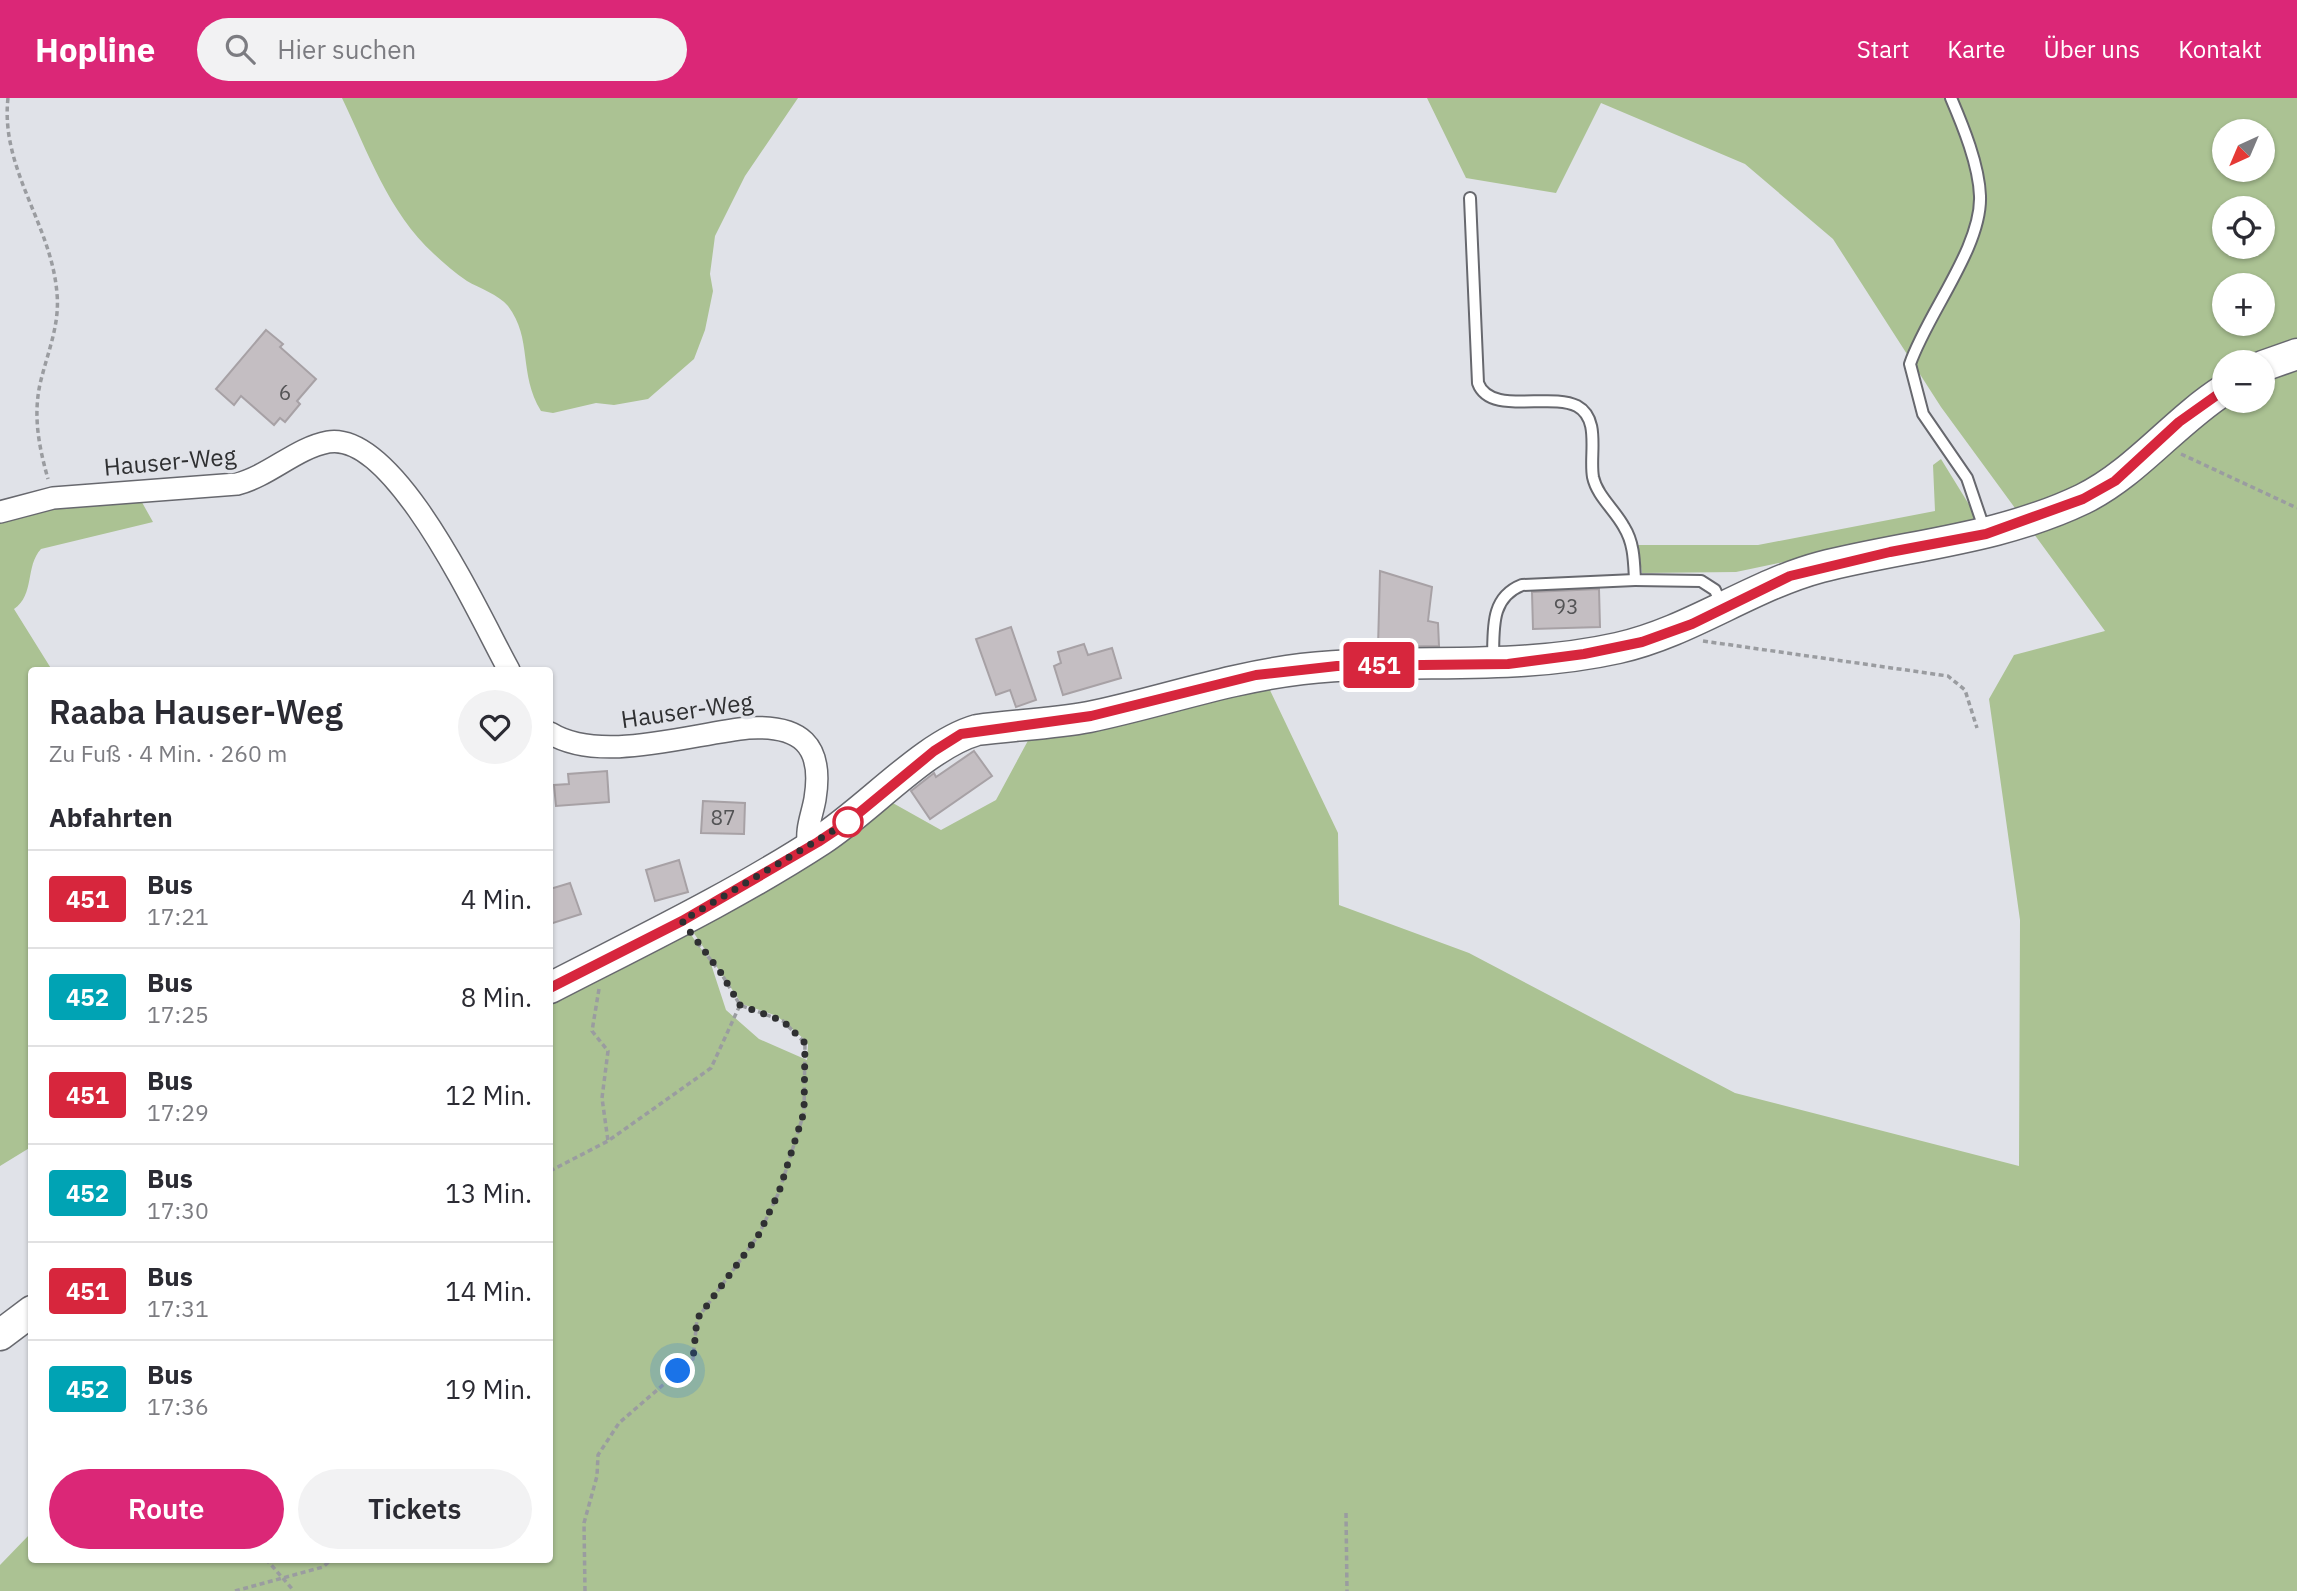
<!DOCTYPE html>
<html lang="de">
<meta charset="utf-8">
<style>
body{margin:0;font-family:"IBM Plex Sans",sans-serif;background:#f2f2f3;color:#2b2b33;height:100vh;display:flex;flex-direction:column;font-size:26px;white-space:nowrap}
*{box-sizing:border-box;margin:0}
p{font-size:23px;color:#7c7c81}
.icon{flex:none;width:38px;height:38px;fill:none;stroke:currentColor;stroke-width:2;stroke-linecap:round;stroke-linejoin:round}
.map{position:relative;flex:1;overflow:hidden}
.panel{position:absolute;left:28px;top:569px;width:525px;height:896px;display:flex;flex-direction:column;background:#fff;border-radius:7px;box-shadow:0 2px 5px #0004}
.panel>*{flex:none}
.badge{padding:0 14px;border-radius:5px;font-size:24px;line-height:46px}
.needle{width:46px;rotate:224deg}
.fabs{position:absolute;left:2212px;top:21px;display:grid;gap:14px}
.fabs a{display:grid;place-items:center;width:63px;height:63px;border-radius:50%;background:#fff;box-shadow:0 2px 5px #0004;font-size:35px}
.you{position:absolute;width:35px;height:35px;margin:-18px;border:5px solid #fff;border-radius:50%;background:#1a73e8;box-shadow:0 0 0 10px #1a73e833}
.map>.badge{position:absolute;translate:-50% -50%;box-shadow:0 0 0 4px #fff}
h2{padding:0 21px;font-size:26px;line-height:63px}
.round{display:grid;place-items:center;flex:none;width:74px;height:74px;border-radius:37px;background:#f2f2f3}
.summary{display:flex;align-items:center;justify-content:space-between;height:119px;padding:0 21px}
h1{font-size:33px;font-weight:600;line-height:52px}
.button{display:flex;gap:14px;margin-top:auto;padding:14px 21px}
.button a{flex:1;height:80px;border-radius:42px;background:#db2777;color:#fff;font-size:28px;font-weight:600;line-height:80px;text-align:center}
.button a+a{background:#f2f2f3;color:#2b2b33}
ul{padding:0;list-style:none}
li{display:flex;align-items:center;gap:21px;height:98px;padding:0 21px;border-top:2px solid #e1e1e2}
li div{flex:1}
li b{display:block;font-size:26px}
li em{font-style:normal}
li .badge{min-width:77px;font-weight:700;text-align:center}
header{display:flex;align-items:center;gap:42px;box-sizing:border-box;height:98px;padding:0 35px;background:#db2777;color:#fff}
header strong{font-size:33px}
nav{display:flex;gap:38px;margin-inline-start:auto;font-size:24px}
.search{width:490px;height:63px;background:#f2f2f3;display:flex;align-items:center;gap:18px;box-sizing:border-box;padding:0 24px;border-radius:38px;color:#7c7c81;font-size:26px}
.map>svg:first-child{display:block}
</style>
<header>
<strong>Hopline</strong>
<div class="search"><svg class="icon" aria-label="search" viewBox="0 0 24 24"><circle cx="10" cy="10" r="6"/><path d="M15 15l6 6"/></svg>Hier suchen</div>
<nav><a>Start</a><a>Karte</a><a>Über uns</a><a>Kontakt</a></nav>
</header>
<div class="map">
<svg width="2297" height="1493" viewBox="0 0 2297 1493">
<rect width="100%" height="100%" fill="#e0e2e8"/>
<g fill="#abc293" fill-rule="evenodd">
<path d="M342,0H798L745,78L715,138L710,176L713,193L705,232L694,261L648,301L614,307L596,305L553,315L541,313C518,275 533,241 508,208C499,197 479,190 467,183C455,175 444,165 434,156C388,114 368,54 342,0Z"/>
<path d="M1427,0H2297V1493H0V1467L31,1435L32,1461H550V899L686,830L710,863L726,912L759,941L807,962L808,947L804,941L777,918L742,906L689,828L891,704L941,732L996,702L1031,637L1268,588L1338,735L1339,807L1469,855L1735,995L2019,1068L2020,822L1989,601L2014,557L2105,533L1941,309L1833,141L1745,66L1601,5L1556,95L1466,80ZM2224,33H2263V72H2224ZM2224,110H2263V149H2224ZM2224,187H2263V226H2224ZM2224,264H2263V303H2224Z"/>
<path d="M1941,361L1973,413L1974,424L1736,474L1642,475L1638,447H1758L1935,413L1933,367Z"/>
<path d="M139,399L153,424L41,451C25,468 35,497 14,511L52,572H32L31,1049L0,1068V419L54,405Z"/>
</g>
<g fill="#c4bec2" stroke="#a7a1a5" stroke-width="2">
<path d="M266,232L283,246L280,249L316,281L297,303L300,306L285,324L280,320L274,327L241,298L234,307L216,291Z"/>
<path d="M1380,473L1432,489L1428,523L1438,525L1439,548L1378,549Z"/>
<path d="M1599,491L1600,529L1533,531L1532,494Z"/>
<path d="M1011,529L1036,602L1016,609L1010,592L996,597L976,541Z"/>
<path d="M1084,546L1088,557L1112,550L1121,580L1063,597L1054,568L1061,565L1058,554Z"/>
<path d="M974,653L992,678L930,721L911,693L934,675L936,679Z"/>
<path d="M607,673L609,704L556,708L554,687L569,686L568,676Z"/>
<path d="M703,703L745,705L744,736L701,735Z"/>
<path d="M679,762L688,794L655,803L646,772Z"/>
<path d="M570,785L581,816L550,826V791Z"/>
</g>
<g fill="none" stroke-linecap="round" stroke-linejoin="round">
<defs>
<g id="lane">
<path d="M1951,0C1963,28 1979,67 1980,98C1982,149 1927,216 1910,266L1923,316L1967,380L1985,433"/>
<path d="M1470,100L1478,285C1490,318 1550,294 1577,308C1601,321 1589,357 1593,379C1597,398 1615,412 1624,429C1634,445 1634,463 1635,482L1701,483L1715,492L1721,506"/>
<path d="M1493,564C1494,533 1489,500 1522,487L1635,482"/>
</g>
<g id="street">
<path d="M0,414L53,400L237,386C269,378 296,350 328,344C396,332 480,520 509,572"/>
<path d="M550,635C600,666 690,636 748,630C800,627 824,646 815,701C812,718 805,732 809,749"/>
</g>
<g id="secondary">
<path d="M2263,268L2297,256"/>
<path d="M550,890C641,843 735,798 821,742C870,710 925,647 977,632C1014,627 1052,626 1089,619C1161,604 1227,580 1302,571C1409,559 1511,574 1618,550C1690,534 1750,488 1821,469C1908,447 2000,441 2083,401C2136,375 2174,324 2224,292"/>
<path d="M0,1237L32,1213"/>
</g>
</defs>
<use href="#lane" stroke="#67686e" stroke-width="14"/>
<use href="#street" stroke="#67686e" stroke-width="24"/>
<use href="#secondary" stroke="#67686e" stroke-width="33"/>
<g stroke="#9a9ca0" stroke-width="3.5" stroke-dasharray="5 3.5" stroke-linecap="butt">
<path d="M8,0C0,71 52,127 57,196C60,227 47,256 40,286C33,319 39,349 48,381"/>
<path d="M2181,356L2297,410"/>
<path d="M1703,543L1948,578L1965,592L1977,630"/>
<path d="M599,891L592,933L608,953L602,1000L608,1043"/>
<path d="M550,1073L608,1043L711,970L740,907L721,875L695,842"/>
<path d="M1346,1415L1347,1493"/>
<path d="M266,1461L294,1493"/>
<path d="M235,1493L323,1469L332,1461"/>
<path d="M585,1493L584,1425L597,1378L598,1357L619,1325L693,1261L697,1221L758,1138L779,1094L804,1015L805,945L783,923L740,907"/>
</g>
<use href="#lane" stroke="#fff" stroke-width="10"/>
<use href="#street" stroke="#fff" stroke-width="21"/>
<use href="#secondary" stroke="#fff" stroke-width="30"/>
</g>
<g fill="none" stroke-linecap="round" stroke-linejoin="round">
<defs>
<path id="line" d="M550,890L682,823L818,744L848,724L934,653L961,636L1091,618L1256,577L1337,568L1508,566L1584,556L1642,544L1692,526L1790,478L1890,454L1986,436L2083,401L2115,383L2179,324L2224,292"/>
</defs>
<use href="#line" stroke="#fff" stroke-width="16"/>
<use href="#line" stroke="#d7263d" stroke-width="10"/>
<path stroke="#2f3032" stroke-width="7" stroke-dasharray="0 12.6" d="M678,1273L693,1261L697,1221L758,1138L779,1094L804,1014L805,945L783,923L740,907L721,875L682,823L848,724"/>
</g>
<circle fill="#fff" stroke="#d7263d" stroke-width="3.5" cx="848" cy="724" r="14"/>
<g text-anchor="middle" stroke-width="7" stroke-linejoin="round" paint-order="stroke">
<g font-size="21" fill="#545456">
<text x="285" y="302">6</text>
<text x="1566" y="516">93</text>
<text x="723" y="727">87</text>
</g>
<g font-size="24" fill="#2f3032" stroke="#e0e2e8">
<text transform="translate(170 364) rotate(-5)" y="8">Hauser-Weg</text>
<text transform="translate(687 613) rotate(-8)" y="8">Hauser-Weg</text>
</g>
</g>
</svg>
<div class="fabs">
<a><svg class="needle" viewBox="-14 -14 28 28"><path d="M0-13l5 13h-10z" fill="#e53935"/><path d="M0 13l5-13h-10z" fill="#7c7c81"/></svg></a>
<a><svg class="icon" aria-label="locate" viewBox="0 0 24 24"><circle cx="12" cy="12" r="6"/><path d="M12 2v4M12 18v4M2 12h4M18 12h4"/></svg></a>
<a>+</a>
<a>−</a>
</div>
<div class="you" style="left:678px;top:1273px"></div>
<b class="badge" style="left:1379px;top:567px;background:#d7263d;color:#fff">451</b>
<section class="panel">
<div class="summary"><div><h1>Raaba Hauser-Weg</h1><p>Zu Fuß · 4 Min. · 260 m</p></div><a class="round"><svg class="icon" aria-label="heart" viewBox="0 0 24 24"><path d="M12 20l-8-8c-3-5 5-10 8-4 3-6 11-1 8 4z"/></svg></a></div>
<h2>Abfahrten</h2>
<ul>
<li><span class="badge" style="background:#d7263d;color:#fff">451</span><div><b>Bus</b><p>17:21</p></div><em>4 Min.</em></li>
<li><span class="badge" style="background:#00a3b4;color:#fff">452</span><div><b>Bus</b><p>17:25</p></div><em>8 Min.</em></li>
<li><span class="badge" style="background:#d7263d;color:#fff">451</span><div><b>Bus</b><p>17:29</p></div><em>12 Min.</em></li>
<li><span class="badge" style="background:#00a3b4;color:#fff">452</span><div><b>Bus</b><p>17:30</p></div><em>13 Min.</em></li>
<li><span class="badge" style="background:#d7263d;color:#fff">451</span><div><b>Bus</b><p>17:31</p></div><em>14 Min.</em></li>
<li><span class="badge" style="background:#00a3b4;color:#fff">452</span><div><b>Bus</b><p>17:36</p></div><em>19 Min.</em></li>
</ul>
<div class="button"><a>Route</a><a>Tickets</a></div>
</section>
</div>
